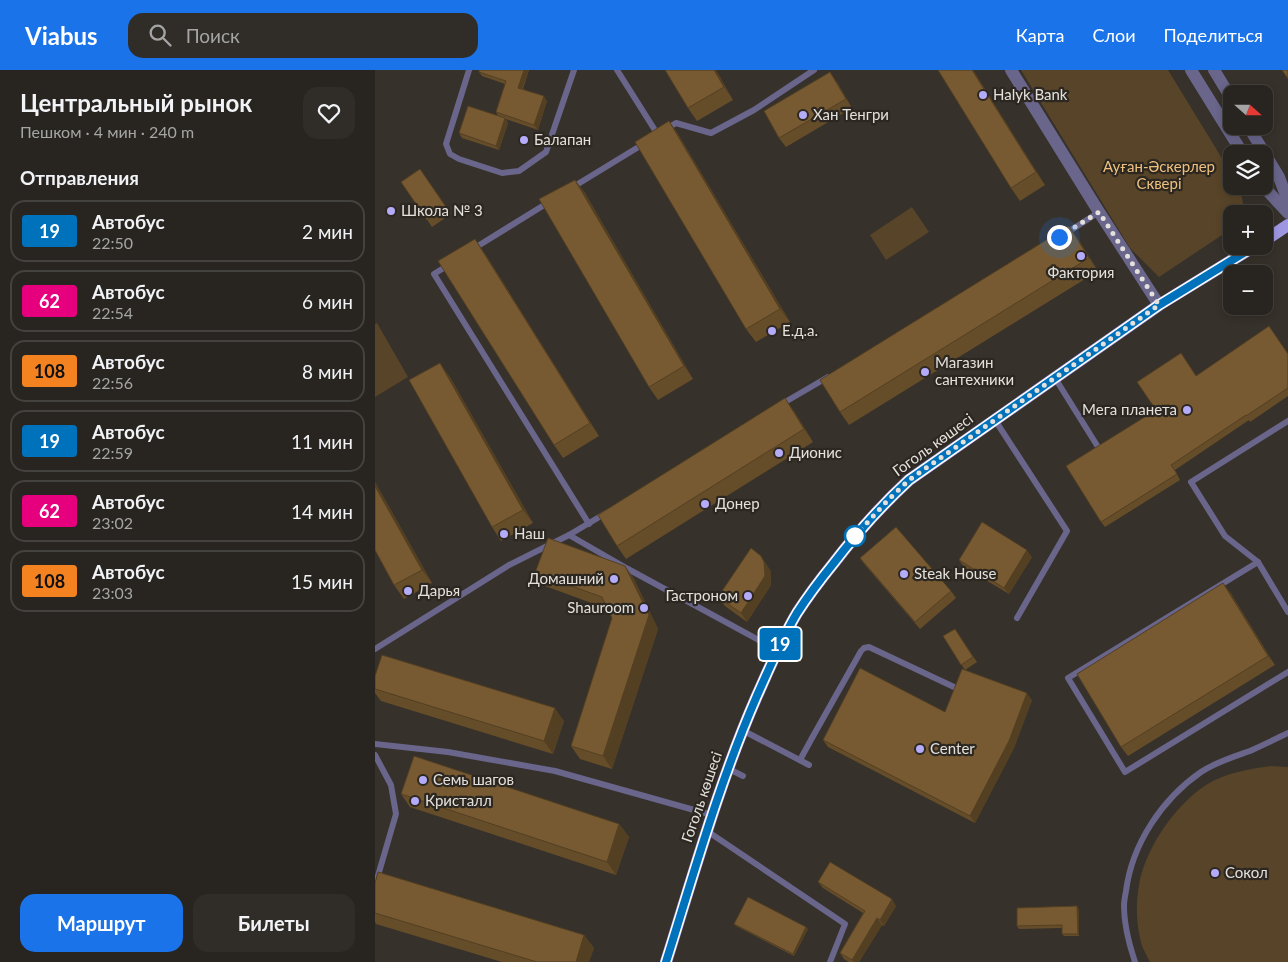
<!DOCTYPE html>
<html lang="ru">
<meta charset="utf-8">
<style>
body{margin:0;font-family:Lato,sans-serif;background:#302d29;color:#f1f3f6;height:100vh;display:flex;flex-direction:column;font-size:19px;white-space:nowrap}
*{box-sizing:border-box;margin:0}
p{font-size:16px;color:#a5a5a5}
.icon{flex:none;width:28px;height:28px;fill:none;stroke:currentColor;stroke-width:2;stroke-linecap:round;stroke-linejoin:round}
.map{position:relative;flex:1;overflow:hidden}
.sheet{display:flex;flex-direction:column;background:#282520;width:375px}
.sheet>*{flex:none}
.badge{padding:0 10px;border-radius:4px;font-size:18px;line-height:32px}
.needle{width:32px;rotate:111deg}
.buttons{position:absolute;left:848px;top:15px;display:grid;gap:10px}
.buttons a{display:grid;place-items:center;width:50px;height:50px;border-radius:10px;background:#282520;box-shadow:0 2px 8px #0003,0 0 0 1px #44423e;font-size:25px}
.you{position:absolute;width:25px;height:25px;margin:-12px;border:4px solid #fff;border-radius:50%;background:#1a73e8;box-shadow:0 0 0 8px #1a73e833}
.map>.badge{position:absolute;translate:-50% -50%;box-shadow:0 0 0 2px #fff}
h2{padding:0 20px;font-size:19px;line-height:45px}
.round{display:grid;place-items:center;flex:none;width:52px;height:52px;border-radius:15px;background:#302d29}
.summary{display:flex;align-items:center;justify-content:space-between;height:85px;padding:0 20px}
h1{font-size:24px;font-weight:700;line-height:38px}
.cta{display:flex;gap:10px;margin-top:auto;padding:10px 20px}
.cta a{flex:1;height:58px;border-radius:15px;background:#1a73e8;color:#fff;font-size:20px;font-weight:700;line-height:58px;text-align:center}
.cta a+a{background:#302d29;color:#f1f3f6}
ul{padding:0;list-style:none}
li{display:flex;align-items:center;gap:15px;height:62px;margin:0 10px 8px;padding:0 10px;border:2px solid #44423e;border-radius:15px}
li div{flex:1}
li b{display:block;font-size:19px}
li em{font-style:normal}
li .badge{min-width:55px;font-weight:700;text-align:center}
header{display:flex;align-items:center;gap:30px;box-sizing:border-box;height:70px;padding:0 25px;background:#1a73e8;color:#fff}
header strong{font-size:24px}
nav{display:flex;gap:28px;margin-inline-start:auto;font-size:18px}
.search{width:350px;height:45px;background:#302d29;display:flex;align-items:center;gap:12px;box-sizing:border-box;padding:0 18px;border-radius:15px;color:#a5a5a5;font-size:19px}
main{display:flex;flex:1;min-height:0}
.map>svg:first-child{display:block}
</style>
<header>
<strong>Viabus</strong>
<div class="search"><svg class="icon" aria-label="search" viewBox="0 0 24 24"><circle cx="10" cy="10" r="6"/><path d="M15 15l6 6"/></svg>Поиск</div>
<nav><a>Карта</a><a>Слои</a><a>Поделиться</a></nav>
</header>
<main>
<section class="sheet">
<div class="summary"><div><h1>Центральный рынок</h1><p>Пешком · 4 мин · 240 m</p></div><a class="round"><svg class="icon" aria-label="heart" viewBox="0 0 24 24"><path d="M12 20l-8-8c-3-5 5-10 8-4 3-6 11-1 8 4z"/></svg></a></div>
<h2>Отправления</h2>
<ul>
<li><span class="badge" style="background:#0072bc;color:#fff">19</span><div><b>Автобус</b><p>22:50</p></div><em>2 мин</em></li>
<li><span class="badge" style="background:#e6007e;color:#fff">62</span><div><b>Автобус</b><p>22:54</p></div><em>6 мин</em></li>
<li><span class="badge" style="background:#f58220;color:#111">108</span><div><b>Автобус</b><p>22:56</p></div><em>8 мин</em></li>
<li><span class="badge" style="background:#0072bc;color:#fff">19</span><div><b>Автобус</b><p>22:59</p></div><em>11 мин</em></li>
<li><span class="badge" style="background:#e6007e;color:#fff">62</span><div><b>Автобус</b><p>23:02</p></div><em>14 мин</em></li>
<li><span class="badge" style="background:#f58220;color:#111">108</span><div><b>Автобус</b><p>23:03</p></div><em>15 мин</em></li>
</ul>
<div class="cta"><a>Маршрут</a><a>Билеты</a></div>
</section>
<div class="map">
<svg width="913" height="892" viewBox="0 0 913 892">
<rect width="100%" height="100%" fill="#36312a"/>
<g fill="#584428">
<path d="M646,0H793L856,103V116H864L865,118L870,144H856V159L784,207L755,178Z"/>
<path d="M537,137L554,162L511,190L495,165Z"/>
<path d="M2,253L33,307L0,327V254Z"/>
<path d="M896,696L913,697V892H775C771,884 766,876 765,868C761,850 761,832 764,815C770,779 800,735 831,715C850,703 873,699 896,696Z"/>
</g>
<g fill="none" stroke-linecap="round" stroke-linejoin="round">
<g stroke="#69658b" stroke-width="6">
<path d="M94,0L71,74L75,84L84,89L127,103L144,101L171,82L199,0"/>
<path d="M242,0L283,65"/>
<path d="M291,59L301,53L336,63L379,40L439,0"/>
<path d="M198,117L270,73"/>
<path d="M690,164L724,142"/>
<path d="M98,179L174,132"/>
<path d="M75,194L59,204L214,454"/>
<path d="M680,308L723,377"/>
<path d="M405,335L453,307"/>
<path d="M620,350L692,461L642,548"/>
<path d="M194,465L253,499L402,580"/>
<path d="M883,492L850,466L816,412L913,351"/>
<path d="M913,542L883,492L693,608L750,702L913,602"/>
<path d="M0,579L134,495L194,465L231,443"/>
<path d="M367,660L434,695"/>
<path d="M0,674L73,682L180,701L337,745"/>
<path d="M0,685L16,715L21,744L0,816"/>
<path d="M425,690L437,668L486,581L489,578L494,577L579,617"/>
<path d="M354,699L368,706"/>
<path d="M332,761L470,854L455,892"/>
<path d="M760,892C754,874 749,856 749,836C749,831 750,826 751,821C757,774 787,729 826,702C841,692 858,687 875,681C888,675 901,669 913,663"/>
</g>
<path stroke="#69658b" stroke-width="12" d="M636,0L724,142L784,235"/>
<g stroke="#69658b" stroke-width="12">
<path d="M816,0L868,84"/>
<path d="M839,0L856,28"/>
<path d="M873,56L904,107L913,131"/>
<path d="M888,116L913,143"/>
</g>
<g stroke="#a097e3" stroke-width="12">
<path d="M889,171L913,155"/>
<path d="M291,892C319,803 344,713 381,628C394,599 406,570 422,543C433,526 445,510 458,494C481,464 506,436 534,410L784,235L880,176"/>
</g>
</g>
<g fill="#664d2a">
<path d="M154,0L148,19L172,31L163,60L131,49L133,53L124,80L87,68L84,63L123,46L121,42L130,14L107,6L104,2Z"/>
<path d="M290,0H341L358,30L322,51L313,38Z"/>
<path d="M563,0H598L670,115L645,131L636,118Z"/>
<path d="M462,12L477,38L411,77L404,68Z"/>
<path d="M294,51L303,64L415,252L381,272L371,259Z"/>
<path d="M45,99L76,144L57,157L26,112Z"/>
<path d="M200,110L210,123L318,309L283,330L274,317Z"/>
<path d="M694,156L703,169L723,201L474,355L465,342Z"/>
<path d="M109,182L224,366L188,388L179,375Z"/>
<path d="M913,284V326L875,352L874,350L800,400L805,410L730,457L726,452L781,340L821,306Z"/>
<path d="M75,307L158,453L126,471L117,457Z"/>
<path d="M419,341L438,372L251,489L242,476Z"/>
<path d="M0,412L57,513L29,529L19,515Z"/>
<path d="M657,487L634,524L589,497L584,490Z"/>
<path d="M485,488L576,521L581,528L545,559L490,495Z"/>
<path d="M250,496L259,509L283,559L237,699L205,689L196,676L237,548L233,539L170,516L160,503Z"/>
<path d="M396,501V515L372,552L350,536L343,527Z"/>
<path d="M855,522L900,595L753,686L746,677Z"/>
<path d="M580,559L602,592L590,600L568,566Z"/>
<path d="M0,606L189,651L178,684L6,631L0,623Z"/>
<path d="M657,630L639,678L600,753L453,677L448,670L570,642Z"/>
<path d="M26,724L244,754L254,767L241,805L35,737Z"/>
<path d="M443,812L521,836L509,856L507,855L484,892H474L469,889L465,883L488,843L448,818Z"/>
<path d="M0,813L209,865L219,878L214,892H127L1,854L0,852Z"/>
<path d="M704,839V866H689L687,864V858L644,859L642,856Z"/>
<path d="M359,854L433,859L419,886L361,856Z"/>
</g>
<g fill="#533f22">
<path d="M149,0H154L146,22L143,18Z"/>
<path d="M339,0H341L358,30L349,17Z"/>
<path d="M597,0H598L670,115L661,102Z"/>
<path d="M455,2L462,12L477,38L471,29Z"/>
<path d="M169,26L172,31L163,60L159,55Z"/>
<path d="M130,48L133,53L124,80L121,76Z"/>
<path d="M294,51L303,64L415,252L405,239Z"/>
<path d="M200,110L210,123L318,309L309,296Z"/>
<path d="M694,156L703,169L723,201L714,188Z"/>
<path d="M100,169L109,182L224,366L215,353Z"/>
<path d="M65,293L75,307L158,453L148,440Z"/>
<path d="M410,328L419,341L438,372L429,359Z"/>
<path d="M0,412L57,513L47,500L0,416Z"/>
<path d="M652,480L657,487L634,524L629,518Z"/>
<path d="M386,486L396,501V515L372,552L366,543Z"/>
<path d="M250,496L259,509L283,559L237,699L228,686Z"/>
<path d="M848,513L855,522L900,595L893,586Z"/>
<path d="M652,623L657,630L639,678L600,753L595,746Z"/>
<path d="M180,638L189,651L178,684L169,671Z"/>
<path d="M244,754L254,767L241,805L232,792Z"/>
<path d="M517,829L521,836L509,856L505,850Z"/>
<path d="M702,836L704,839V866L703,864Z"/>
<path d="M502,848L507,855L484,892H479L477,890Z"/>
<path d="M431,857L433,859L419,886L418,884Z"/>
<path d="M209,865L219,878L214,892H201Z"/>
</g>
<g fill="#775a31" stroke="#533f22">
<path d="M104,0H149L143,18L169,26L159,55L121,42L131,11L104,2Z"/>
<path d="M290,0H339L349,17L313,38Z"/>
<path d="M563,0H597L661,102L636,118Z"/>
<path d="M907,0H913V9Z"/>
<path d="M455,2L471,29L404,68L389,41Z"/>
<path d="M93,36L130,48L121,76L84,63Z"/>
<path d="M294,51L405,239L371,259L260,72Z"/>
<path d="M45,99L71,137L52,150L26,112Z"/>
<path d="M200,110L309,296L274,317L164,129Z"/>
<path d="M694,156L714,188L465,342L445,310Z"/>
<path d="M100,169L215,353L179,375L63,191Z"/>
<path d="M894,256L913,284V318L871,346V345L796,395L802,404L726,452L691,396L781,340L762,312L806,283L821,306Z"/>
<path d="M65,293L148,440L117,457L34,310Z"/>
<path d="M410,328L429,359L242,476L223,445Z"/>
<path d="M0,416L47,500L19,515L0,480Z"/>
<path d="M607,452L652,480L629,518L584,490Z"/>
<path d="M521,457L576,521L540,552L485,488Z"/>
<path d="M173,468L250,496L274,545L228,686L196,676L237,548L227,527L160,503Z"/>
<path d="M376,478L386,486L389,492L390,506L366,543L343,527Z"/>
<path d="M848,513L893,586L746,677L702,604Z"/>
<path d="M580,559L598,587L586,595L568,566Z"/>
<path d="M7,585L180,638L169,671L0,619V606Z"/>
<path d="M485,598L570,642L587,599L652,623L634,671L595,746L448,670Z"/>
<path d="M39,686L244,754L232,792L26,724Z"/>
<path d="M455,792L517,829L505,850L502,848L477,890L465,883L490,841L443,812Z"/>
<path d="M3,802L209,865L201,892H162L0,843V813Z"/>
<path d="M373,827L431,857L418,884L359,854Z"/>
<path d="M702,836L703,864H687V855L642,856V838Z"/>
</g>
<g fill="none" stroke-linecap="round" stroke-linejoin="round">
<defs>
<path id="line" d="M291,892C319,803 344,713 381,628C394,599 406,570 422,543C433,526 445,510 458,494C481,464 506,436 534,410L784,235L880,176"/>
</defs>
<use href="#line" stroke="#fff" stroke-width="11"/>
<use href="#line" stroke="#0072bc" stroke-width="8"/>
<path stroke="#e4e1dd" stroke-width="5" stroke-dasharray="0 9" d="M480,466L514,429L534,410L784,235L724,142L684,167"/>
</g>
<g fill="#b5acf9" stroke="#2c2720" stroke-width="2">
<circle cx="608" cy="25" r="5"/>
<circle cx="428" cy="45" r="5"/>
<circle cx="149" cy="70" r="5"/>
<circle cx="16" cy="141" r="5"/>
<circle cx="706" cy="186" r="5"/>
<circle cx="397" cy="261" r="5"/>
<circle cx="550" cy="302" r="5"/>
<circle cx="812" cy="340" r="5"/>
<circle cx="404" cy="383" r="5"/>
<circle cx="330" cy="434" r="5"/>
<circle cx="129" cy="464" r="5"/>
<circle cx="529" cy="504" r="5"/>
<circle cx="239" cy="509" r="5"/>
<circle cx="33" cy="521" r="5"/>
<circle cx="373" cy="526" r="5"/>
<circle cx="269" cy="538" r="5"/>
<circle cx="545" cy="679" r="5"/>
<circle cx="48" cy="710" r="5"/>
<circle cx="40" cy="731" r="5"/>
<circle cx="840" cy="803" r="5"/>
</g>
<circle fill="#fff" stroke="#0072bc" stroke-width="2.5" cx="480" cy="466" r="10"/>
<g text-anchor="middle" stroke-width="4.5" stroke-linejoin="round" paint-order="stroke">
<g font-size="15" fill="#e4e1dd" stroke="#2c2720" text-anchor="start">
<text x="618" y="30">Halyk Bank</text>
<text x="438" y="50">Хан Тенгри</text>
<text x="159" y="75">Балапан</text>
<text x="26" y="146">Школа № 3</text>
<text x="706" y="208" text-anchor="middle">Фактория</text>
<text x="407" y="266">Е.д.а.</text>
<text x="560" y="298">Магазин<tspan x="560" dy="17">сантехники</tspan></text>
<text x="802" y="345" text-anchor="end">Мега планета</text>
<text x="414" y="388">Дионис</text>
<text x="340" y="439">Донер</text>
<text x="139" y="469">Наш</text>
<text x="539" y="509">Steak House</text>
<text x="229" y="514" text-anchor="end">Домашний</text>
<text x="43" y="526">Дарья</text>
<text x="363" y="531" text-anchor="end">Гастроном</text>
<text x="259" y="543" text-anchor="end">Shauroom</text>
<text x="555" y="684">Center</text>
<text x="58" y="715">Семь шагов</text>
<text x="50" y="736">Кристалл</text>
<text x="850" y="808">Сокол</text>
</g>
<g font-size="15" fill="#eec07e" stroke="#2c2720">
<text x="784" y="102">Ауған-Әскерлер<tspan x="784" dy="17">Сквері</tspan></text>
</g>
<g font-size="15" fill="#e4e1dd" stroke="#2c2720">
<text transform="translate(558 375) rotate(-36)" y="5">Гоголь көшесі</text>
<text transform="translate(327 727) rotate(-71)" y="5">Гоголь көшесі</text>
</g>
</g>
</svg>
<div class="buttons">
<a><svg class="needle" viewBox="-14 -14 28 28"><path d="M0-13l5 13h-10z" fill="#e53935"/><path d="M0 13l5-13h-10z" fill="#a5a5a5"/></svg></a>
<a><svg class="icon" aria-label="layers" viewBox="0 0 24 24"><path d="M12 4l9 5-9 5-9-5zM3 14l9 5 9-5"/></svg></a>
<a>+</a>
<a>−</a>
</div>
<div class="you" style="left:684px;top:167px"></div>
<b class="badge" style="left:405px;top:574px;background:#0072bc;color:#fff">19</b>
</div>
</main>
